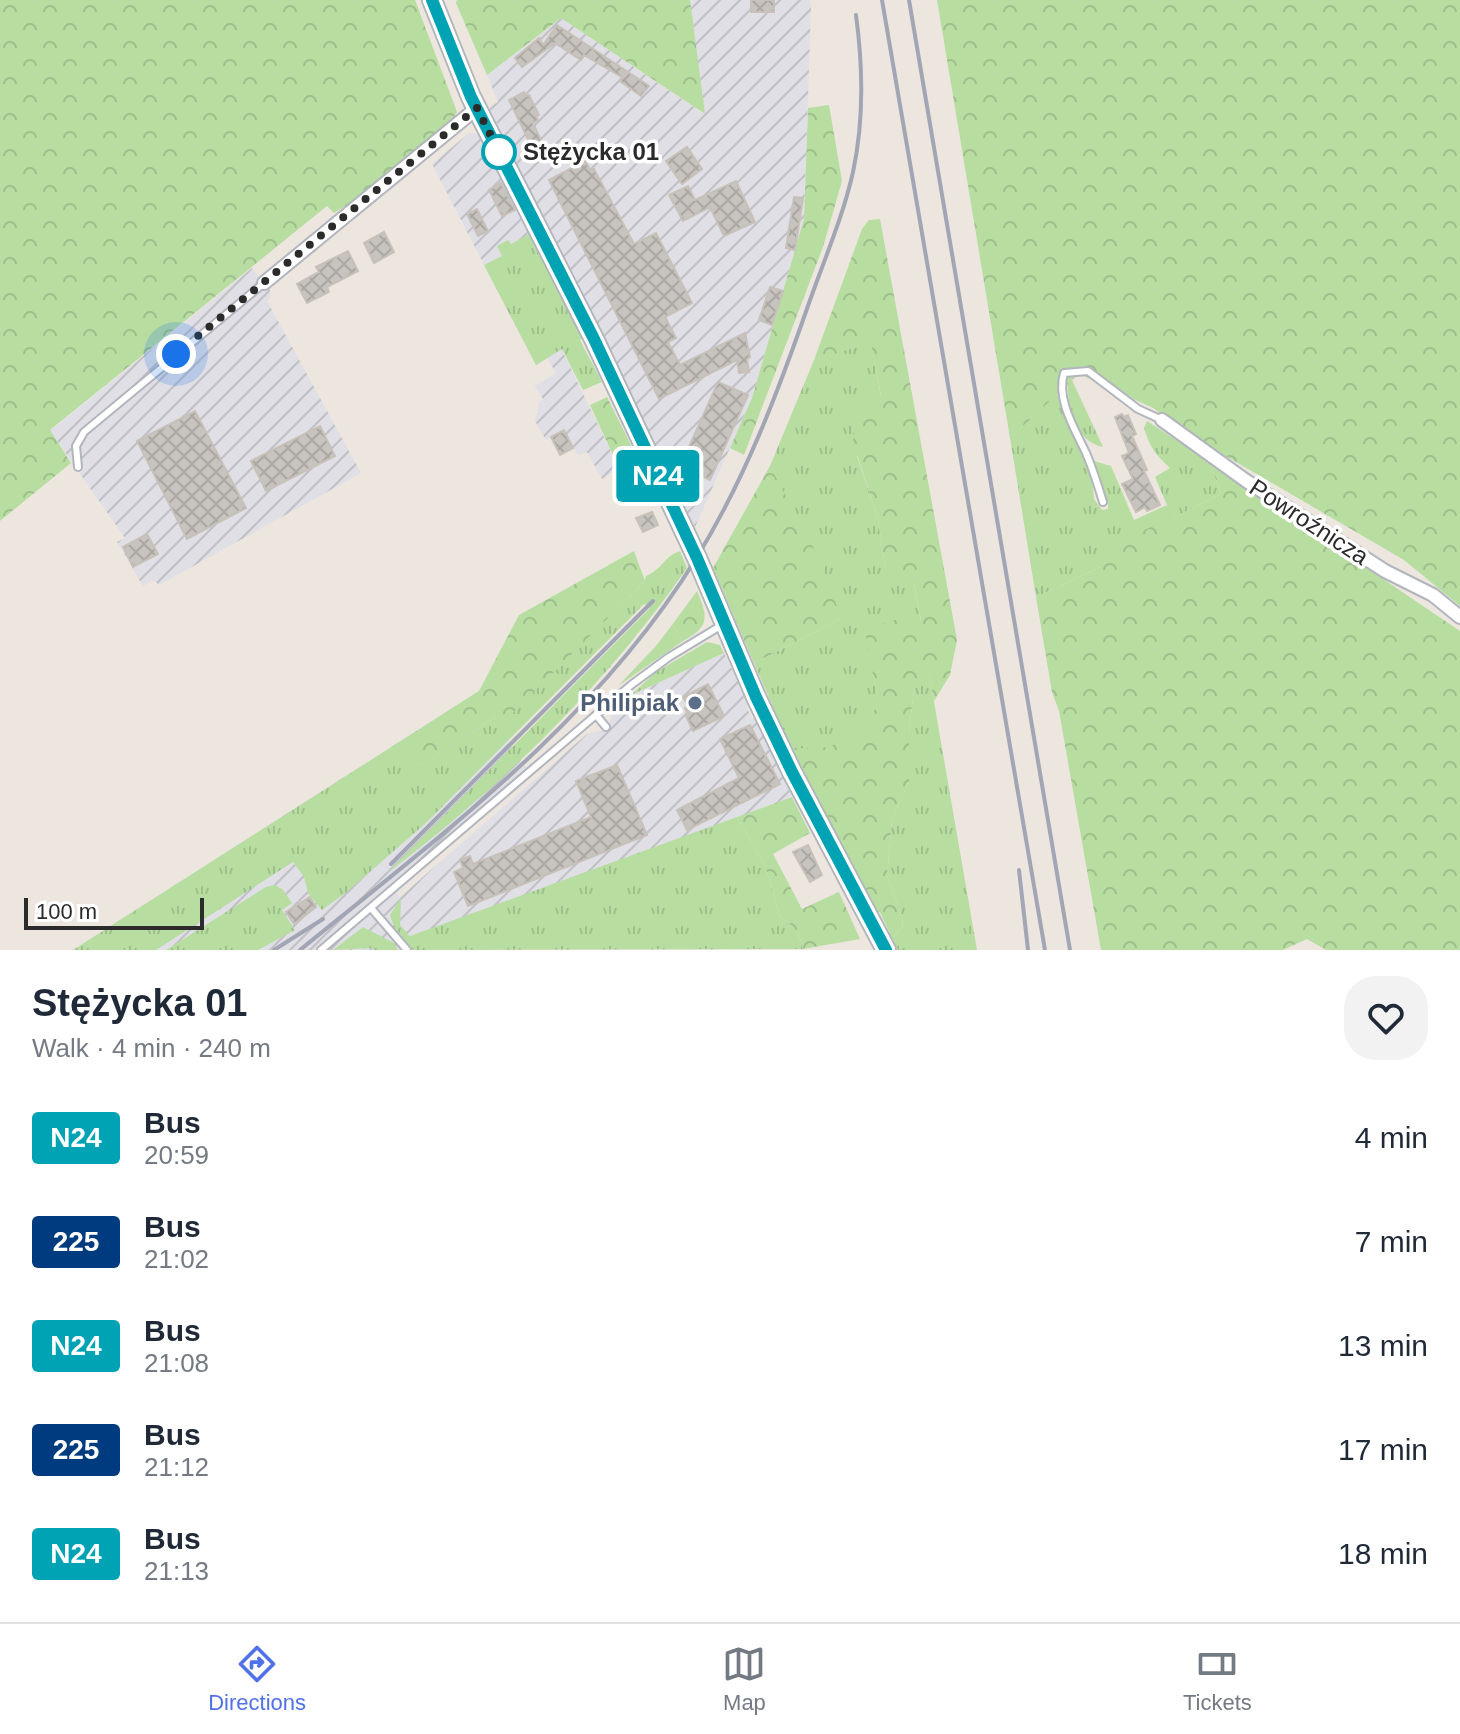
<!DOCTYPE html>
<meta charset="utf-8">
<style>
body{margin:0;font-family:Helvetica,sans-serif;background:#f2f2f3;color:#1f2937;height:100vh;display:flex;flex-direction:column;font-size:30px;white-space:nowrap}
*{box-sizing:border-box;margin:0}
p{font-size:26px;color:#747a83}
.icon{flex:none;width:44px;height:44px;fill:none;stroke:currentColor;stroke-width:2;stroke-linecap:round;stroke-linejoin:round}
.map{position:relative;height:950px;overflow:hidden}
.details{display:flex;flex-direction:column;background:#fff;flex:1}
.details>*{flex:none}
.badge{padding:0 16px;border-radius:6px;font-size:28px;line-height:52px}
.scale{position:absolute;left:24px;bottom:20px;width:180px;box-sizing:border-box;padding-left:8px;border:4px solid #2b2b2b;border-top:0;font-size:22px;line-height:28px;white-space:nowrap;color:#2b2b2b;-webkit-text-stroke:6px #fff;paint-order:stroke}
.you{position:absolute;width:40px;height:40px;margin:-20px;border:6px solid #fff;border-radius:50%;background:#1a73e8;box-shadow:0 0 0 12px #1a73e833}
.map>.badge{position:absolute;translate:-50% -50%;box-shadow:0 0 0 4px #fff}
.round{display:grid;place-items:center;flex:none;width:84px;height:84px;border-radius:32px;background:#f2f2f3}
.summary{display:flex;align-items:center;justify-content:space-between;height:136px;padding:0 32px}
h1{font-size:38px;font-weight:800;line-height:60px}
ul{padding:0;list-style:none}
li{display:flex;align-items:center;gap:24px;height:104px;padding:0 32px}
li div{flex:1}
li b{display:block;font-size:30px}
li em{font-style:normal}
li .badge{min-width:88px;font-weight:700;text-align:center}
.menu{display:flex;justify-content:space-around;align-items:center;height:112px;border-top:2px solid #e0e1e3;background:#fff;font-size:22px;color:#747a83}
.menu a{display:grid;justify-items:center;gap:4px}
.menu .selected{color:#5071e8}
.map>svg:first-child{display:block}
</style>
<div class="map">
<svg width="1460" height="950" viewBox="0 0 1460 950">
<defs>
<pattern id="industrial-furrows" width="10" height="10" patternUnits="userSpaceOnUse" patternTransform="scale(2)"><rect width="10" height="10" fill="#e0dfe5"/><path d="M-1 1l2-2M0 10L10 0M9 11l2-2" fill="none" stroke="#c0c0c5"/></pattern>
<pattern id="grass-tufts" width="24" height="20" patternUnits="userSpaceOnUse" patternTransform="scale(2)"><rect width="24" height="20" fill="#b7dda1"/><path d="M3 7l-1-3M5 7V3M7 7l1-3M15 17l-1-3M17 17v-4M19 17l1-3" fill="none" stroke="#9ebe8b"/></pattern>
<pattern id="forest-crowns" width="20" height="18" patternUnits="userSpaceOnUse" patternTransform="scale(2)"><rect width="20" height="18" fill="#b7dda1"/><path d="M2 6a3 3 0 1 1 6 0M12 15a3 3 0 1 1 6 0" fill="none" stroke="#9ebe8b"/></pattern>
<pattern id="building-cross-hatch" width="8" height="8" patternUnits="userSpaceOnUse" patternTransform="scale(2)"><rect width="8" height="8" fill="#c7c3be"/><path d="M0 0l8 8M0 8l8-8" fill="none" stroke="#aba8a3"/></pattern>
</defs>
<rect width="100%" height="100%" fill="#ece6df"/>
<g fill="url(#industrial-furrows)">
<path d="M690,0H810L811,7L804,219L752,398L695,527L489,107L498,102L487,75L561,18L704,114Z"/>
<path d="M469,133L480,134L582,338L562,350L619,468L602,479L587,452L578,455L573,448L560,455L551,438L546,440L535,421L539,403L543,399L535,386L556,373L547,358L536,365L432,164Z"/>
<path d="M252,268L270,290L271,297L267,301L361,473L159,585L154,580L143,586L117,542L125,538L50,431Z"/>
<path d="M724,653L749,705L746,707L752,718H755L792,797L674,841L421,950H73L479,691L520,760L528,768L390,885L400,897L587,734L602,730L609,724L614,710L631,695Z"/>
</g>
<g fill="url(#grass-tufts)">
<path d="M529,234L582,338L580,340L602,382L583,390L562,349L536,365L484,265L502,256L497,246L508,240L511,244Z"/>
<path d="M871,342L881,397L860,414L857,456L878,519L885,566L914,583L921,622L873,673C875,685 879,698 876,710C872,730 835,749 816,750C807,750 798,748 790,747L754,663L840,619L770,466L814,360Z"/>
<path d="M1072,380L1103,447C1076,442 1067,408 1068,384Z"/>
<path d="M1057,394L1092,477L1094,499L1102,510L1108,509V504L1094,461L1111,466L1134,520L1167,505L1155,477L1170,468C1156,455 1149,446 1144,428L1147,421L1210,462L1221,494L1173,518L1101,567L1036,597L1010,438Z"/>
<path d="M680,551L687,568C605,686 501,787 386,874L650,608L644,604L427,822L348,891L322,910L308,893L304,877L293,862L156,950H73L396,744C405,755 410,764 425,764L495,717L500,725L644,582L646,576C664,568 663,557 680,551Z"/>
<path d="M672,625L683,641L618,686L656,646Z"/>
<path d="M707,642L720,645L724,653L631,695L656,672Z"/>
<path d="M929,673L977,950H898L892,938L902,927L903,919L887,876L892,819L909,782V732L914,689Z"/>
<path d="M737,817L766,868L780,918C795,925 800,933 803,949L413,950L394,927L390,915L401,898L400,925L410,936Z"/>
<path d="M275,885L283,890L292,903L282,910L295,930L258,950H166L266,887Z"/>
<path d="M363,927L394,943L398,950H374L372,948L333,950Z"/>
</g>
<g fill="url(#forest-crowns)">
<path d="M0,0H415L457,112L452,120L350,203L334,213L327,206L50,430L71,463L0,521Z"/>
<path d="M457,0H690L705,114L561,18L487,75L456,3Z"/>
<path d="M937,0H1460V606L1404,560L1200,441L1153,408L1079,374L1010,438Z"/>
<path d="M829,105L842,181L823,247L744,455L730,448L752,398L804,219L808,108Z"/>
<path d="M880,219L957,640L950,675L934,701L929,674L914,689L909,732V782L892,819L887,876L903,919L902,927L892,938L880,912L874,914L865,900L790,747C817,750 827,750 851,736C897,709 867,676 866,635C891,618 892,618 921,621L914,583L898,584L885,566L878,519L853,442L855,423L860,414L881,396L871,343L814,360L862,229L869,220Z"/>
<path d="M607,397L638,459L619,468L590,405Z"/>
<path d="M1210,462L1460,631V950H1326L1307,939L1283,950H1101L1059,711L1052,692L1036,597L1101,567L1111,544L1173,518L1221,494Z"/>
<path d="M770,466C796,517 827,563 840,619L754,663L713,568Z"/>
<path d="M634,551L645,581L500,726L495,717L425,764C410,764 405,755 396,744L479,691L519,615Z"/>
<path d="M697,591C708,618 710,626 683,641L672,625Z"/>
<path d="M792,797L810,833L773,854L802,909L839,892L860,939L803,949C800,933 795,925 780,918L766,868L737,817Z"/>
</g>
<g fill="url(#building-cross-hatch)" stroke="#c7c1b9" stroke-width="2">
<rect x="751" y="0" width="23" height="12"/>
<path d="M557,25L649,86L641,96L620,81L623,78L584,55L581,60L555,43L522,67L515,58L539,38L543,45Z"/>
<path d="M524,92L526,96L529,95L539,115L536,116L538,120L533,123L545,149L535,154L509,100Z"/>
<path d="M687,147L702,169L682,184L666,161Z"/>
<path d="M585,161L590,169H594L634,244L656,233L692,303L665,317L676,338L668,342L680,365L745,333L750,357L747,359L749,372L739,373L737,360L659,399L549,180Z"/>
<path d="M736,181L755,222L724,236L710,207L683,221L669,195L688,186L695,200Z"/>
<path d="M501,183L515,210L502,216L489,190Z"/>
<path d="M794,197L803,198L795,250L786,248Z"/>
<path d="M477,209L488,231L478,236L467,214Z"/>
<path d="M384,232L394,252L374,263L364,243Z"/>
<path d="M348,251L358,271L327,287L329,292L307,303L297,284L319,272L316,267Z"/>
<path d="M770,287L783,291L772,325L759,320Z"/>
<path d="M718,382L748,395L710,480L680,467Z"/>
<path d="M195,411L246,508L187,539L137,441Z"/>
<path d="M1122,414L1124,417L1128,415L1136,434L1132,436L1147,470L1144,471L1160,505L1147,511L1145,507L1136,512L1122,484L1133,479L1122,456L1129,453L1115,417Z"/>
<path d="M320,426L335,456L266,491L251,461Z"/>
<path d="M564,430L573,448L560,455L551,437Z"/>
<path d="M652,512L658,525L643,532L636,518Z"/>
<path d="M147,534L158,554L133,567L123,547Z"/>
<path d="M708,684L724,716L693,731L686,716L688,715L685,708L688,706L683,697Z"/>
<path d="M750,725L780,784L687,830L677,810L739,778L720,739Z"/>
<path d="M617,765L647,835L468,906L454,872L463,868L460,860L470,856L473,864L591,817L576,781Z"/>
<path d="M808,845L822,875L810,882L793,852Z"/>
<path d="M310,897L316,907L294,924L286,912Z"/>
</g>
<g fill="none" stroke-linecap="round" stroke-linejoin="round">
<defs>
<g id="lane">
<path d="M78,467L76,446L84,432L264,283"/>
<path d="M1103,502C1098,486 1093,469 1086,453C1075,429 1056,400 1064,373L1088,371L1138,409L1162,420"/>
<path d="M596,715L606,727"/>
<path d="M371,908L407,950"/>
<path d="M321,950L631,685L669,657L722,625"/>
</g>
<g id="street">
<path d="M264,283L477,108"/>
<path d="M1162,420L1245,480L1385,571L1433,595L1460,617"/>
</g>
<path id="secondary" d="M432,0L471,97L594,339L697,558L756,697L792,772L886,950"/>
</defs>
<use href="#lane" stroke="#b2b5bd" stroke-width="10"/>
<use href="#street" stroke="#b2b5bd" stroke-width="16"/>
<use href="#secondary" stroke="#b2b5bd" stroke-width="22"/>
<use href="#lane" stroke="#fff" stroke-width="6"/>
<use href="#street" stroke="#fff" stroke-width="12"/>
<use href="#secondary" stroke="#fff" stroke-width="18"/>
<g stroke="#a2a5b4" stroke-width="4">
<path d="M882,0L1045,950"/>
<path d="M909,0L1070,950"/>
<path d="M391,864L653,601"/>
<path d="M1019,870L1028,950"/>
<path d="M274,950L323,919"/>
<path d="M300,950C444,833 599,718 697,557C746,477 778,392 809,303C824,260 843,217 853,172C864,121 863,67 856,15"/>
</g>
</g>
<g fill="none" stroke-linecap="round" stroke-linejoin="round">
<defs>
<path id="line" d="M432,0L471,97L594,339L697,558L756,697L792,772L886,950"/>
</defs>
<use href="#line" stroke="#fff" stroke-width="18"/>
<use href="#line" stroke="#00a3b4" stroke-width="12"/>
<path stroke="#2b2b2b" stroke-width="8" stroke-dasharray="0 14.4" d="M176,354L477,108L499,152"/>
</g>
<circle fill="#fff" stroke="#00a3b4" stroke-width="4" cx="499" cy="152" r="16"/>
<circle fill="#5c6f8a" stroke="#fff" stroke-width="3" cx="695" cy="703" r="8"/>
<g text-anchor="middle" stroke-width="7" stroke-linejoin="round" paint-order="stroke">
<g font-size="24" font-weight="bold" fill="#2b2b2b" stroke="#fff" text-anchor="start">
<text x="523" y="160">Stężycka 01</text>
</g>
<g font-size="24" fill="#2b2b2b" stroke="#fff">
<text transform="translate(1309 522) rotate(33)" y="8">Powroźnicza</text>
</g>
<g font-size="24" font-weight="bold" fill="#4e5e75" stroke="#fff" text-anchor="end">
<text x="679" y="711">Philipiak</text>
</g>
</g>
</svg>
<div class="scale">100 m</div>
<div class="you" style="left:176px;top:354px"></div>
<b class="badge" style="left:658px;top:476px;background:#00a3b4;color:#fff">N24</b>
</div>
<section class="details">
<div class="summary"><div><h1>Stężycka 01</h1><p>Walk · 4 min · 240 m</p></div><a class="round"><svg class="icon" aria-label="heart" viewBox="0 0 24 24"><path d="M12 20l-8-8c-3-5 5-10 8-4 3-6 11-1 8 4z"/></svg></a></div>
<ul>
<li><span class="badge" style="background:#00a3b4;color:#fff">N24</span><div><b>Bus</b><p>20:59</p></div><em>4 min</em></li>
<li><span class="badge" style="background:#003b80;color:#fff">225</span><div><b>Bus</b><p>21:02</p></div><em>7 min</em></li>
<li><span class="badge" style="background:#00a3b4;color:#fff">N24</span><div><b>Bus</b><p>21:08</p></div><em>13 min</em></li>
<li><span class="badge" style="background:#003b80;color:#fff">225</span><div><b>Bus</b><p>21:12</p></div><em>17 min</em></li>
<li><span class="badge" style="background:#00a3b4;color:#fff">N24</span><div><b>Bus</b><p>21:13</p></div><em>18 min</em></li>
</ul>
</section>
<nav class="menu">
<a class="selected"><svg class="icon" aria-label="directions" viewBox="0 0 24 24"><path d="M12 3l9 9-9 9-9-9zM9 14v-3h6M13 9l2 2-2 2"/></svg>Directions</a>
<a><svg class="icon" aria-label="map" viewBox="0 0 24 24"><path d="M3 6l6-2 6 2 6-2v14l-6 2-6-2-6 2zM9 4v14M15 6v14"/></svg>Map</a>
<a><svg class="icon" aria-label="tickets" viewBox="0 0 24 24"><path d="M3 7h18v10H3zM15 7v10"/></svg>Tickets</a>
</nav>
